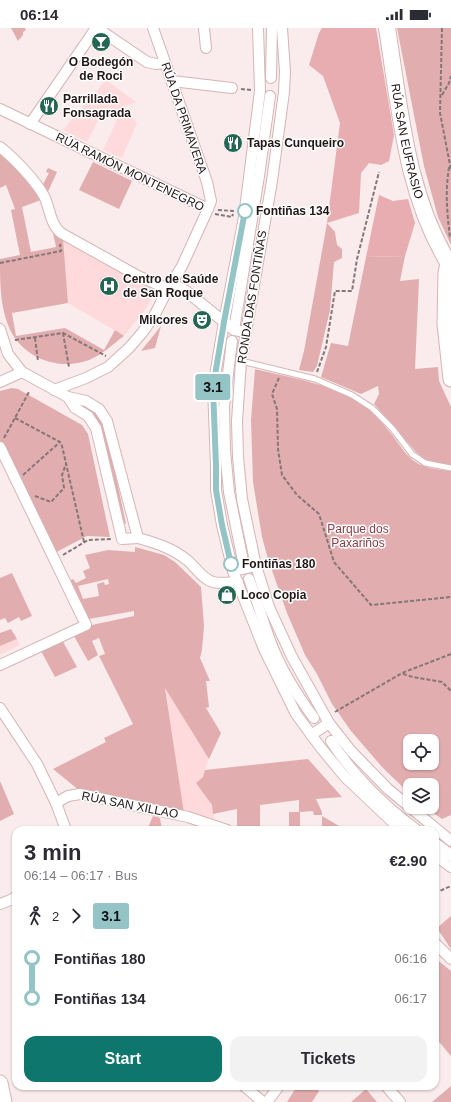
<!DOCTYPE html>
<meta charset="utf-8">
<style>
body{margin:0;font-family:Helvetica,sans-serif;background:#f2f2f3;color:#2b2b33;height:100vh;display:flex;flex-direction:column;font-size:15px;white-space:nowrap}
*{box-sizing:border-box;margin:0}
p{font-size:13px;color:#7c7c81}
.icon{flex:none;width:22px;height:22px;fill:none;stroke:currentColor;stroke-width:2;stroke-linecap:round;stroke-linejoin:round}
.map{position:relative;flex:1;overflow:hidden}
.panel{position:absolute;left:12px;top:798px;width:427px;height:264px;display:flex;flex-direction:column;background:#fff;border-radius:12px;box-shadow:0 1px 3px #0004}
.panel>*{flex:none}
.badge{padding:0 8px;border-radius:3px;font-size:14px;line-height:26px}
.fabs{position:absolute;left:403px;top:706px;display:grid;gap:8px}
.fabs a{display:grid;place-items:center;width:36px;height:36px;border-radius:8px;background:#fff;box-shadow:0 1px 3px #0004;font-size:20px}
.map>.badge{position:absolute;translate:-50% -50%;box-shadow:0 0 0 2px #fff}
.legs{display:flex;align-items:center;gap:6px;height:44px;padding:0 12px;font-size:13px}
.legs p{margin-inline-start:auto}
.summary{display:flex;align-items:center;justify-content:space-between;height:68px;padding:0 12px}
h1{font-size:22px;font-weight:600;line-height:30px}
.cta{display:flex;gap:8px;margin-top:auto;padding:8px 12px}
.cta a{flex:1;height:46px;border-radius:12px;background:#0f766e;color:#fff;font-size:16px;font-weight:600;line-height:46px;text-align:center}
.cta a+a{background:#f2f2f3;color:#2b2b33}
ul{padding:0 12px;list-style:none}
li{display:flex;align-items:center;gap:14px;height:40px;font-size:15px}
li i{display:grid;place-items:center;width:6px;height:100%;margin:0 5px;background:currentColor}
li i::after{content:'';width:10px;height:10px;margin:-5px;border:3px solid;border-radius:50%;background:#fff}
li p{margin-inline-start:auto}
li:first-child i{background:linear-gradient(#0000 50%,currentColor 0)}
li:last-child i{background:linear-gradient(currentColor 50%,#0000 0)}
.status{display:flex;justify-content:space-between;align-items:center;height:28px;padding:0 20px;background:#fff;direction:ltr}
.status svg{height:11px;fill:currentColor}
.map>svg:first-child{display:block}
</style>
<div class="status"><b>06:14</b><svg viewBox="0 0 49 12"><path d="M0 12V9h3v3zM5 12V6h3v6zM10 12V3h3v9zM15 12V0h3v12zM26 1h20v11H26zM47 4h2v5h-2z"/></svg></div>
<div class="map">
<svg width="451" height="1074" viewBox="0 0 451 1074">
<rect width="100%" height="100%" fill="#faecec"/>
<g fill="#fedadc">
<path d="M106,52L136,74L123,79L137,95L122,130L103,122L117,92L102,85L87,114L63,102Z"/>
<path d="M63,211L153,259L155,265L144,283L124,308L68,275Z"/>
<path d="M17,611L20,617L0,627V618Z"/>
<path d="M165,658L209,729L203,749L196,755L212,777L215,796L184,785Z"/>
</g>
<g fill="#e2adaf" fill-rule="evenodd">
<path d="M11,0H25L26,2L23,4V7L18,13Z"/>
<path d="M397,0H451V217L438,189L424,138Z"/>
<path d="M0,124L27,150L41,172L22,179L31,224L56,219L53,205L63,211L68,275L12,285L16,308L65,300L104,322L115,302L124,308C113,316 102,327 89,332C58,344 20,329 8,297C0,277 0,253 0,231L20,227L11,182L15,181L6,157L0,160Z"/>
<path d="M93,134L132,153L119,181L79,162Z"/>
<path d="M48,140L57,144L46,168L41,160L49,145L46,144Z"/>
<path d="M327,195L335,204L337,217L342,221V230L334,234L330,282L317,338L313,344L299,342L304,323Z"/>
<path d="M405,228L400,253L419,251L415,341L438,339L439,353L451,379V438L440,436L425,431L416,424L374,376L379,366L378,358L361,366L321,349L331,315L348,318L366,229Z"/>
<path d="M161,298L155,320L141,323Z"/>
<path d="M255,341C292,350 335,356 367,380C374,386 382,394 388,402C399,414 407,433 424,438C432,441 442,442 451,443V787L442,791L425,779H432V757H410V766L382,739L351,703L332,676L317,646L305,627L287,585L268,531L262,509L253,454L251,392ZM410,713H432V735H410Z"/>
<path d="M12,360L18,361L82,397L88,406L110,509L87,508L47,529L0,430V363Z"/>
<path d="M87,379L98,388L102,394L108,411L126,496L124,495L103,405C99,394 95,388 85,382Z"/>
<path d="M135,519L164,527L175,534L201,559L204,598L202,622L200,630L210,653H206L209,679L206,680L221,705L209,731L165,660L184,785L80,763L53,741L106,714L104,710L133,696L99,628L105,626L99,610L92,613L98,627L88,633L74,608L86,602L88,603L92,597L134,588V583L89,591L70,553L73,551L76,555L86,550L83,543L90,540L85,527L108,522L135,524ZM108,551L109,556L105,557L104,554L97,556L99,568L83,571L78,558Z"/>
<path d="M12,545L32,588L21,593L19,589L8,595L5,590L0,592V550Z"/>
<path d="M11,601L17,611L0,618V605Z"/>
<path d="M62,612L77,639L55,649L41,623Z"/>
<path d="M308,731L342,769L316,771L322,784V787H314L313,783L300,784V798L289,799V784H299V772L260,777V802H237V781L213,786L212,777L196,755L203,749L205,742Z"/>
<path d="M0,753L14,786L0,793Z"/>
<path d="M322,788L346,802H322Z"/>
<path d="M451,888V921L437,900Z"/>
<path d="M435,930L451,943V1028L435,1009Z"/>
<path d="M297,1058H311L319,1063L312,1074H287Z"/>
<path d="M451,1058V1074H432Z"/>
<path d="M366,1061L377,1074H351Z"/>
</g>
<g fill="#e7adb0">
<path d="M322,0H376L394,107L389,133L381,137L369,135L361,145L359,185L327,195L340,95L323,48L309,37L319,5Z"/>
<path d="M379,167L393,173L408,171L415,195L405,228L366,229Z"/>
<path d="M153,788L160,790L162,802H147Z"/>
</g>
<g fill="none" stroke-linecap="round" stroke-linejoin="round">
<defs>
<path id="lane" d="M241,333L315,351L352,367L372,380L392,400L412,426L425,435L451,440"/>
<g id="street">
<path d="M97,0L147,34L156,36L165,35"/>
<path d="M204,0L206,20"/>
<path d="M258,0L260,63L244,189L224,294L213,359L216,438V462L222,497L233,543L264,621L296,686L321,720L345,749L401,802"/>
<path d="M282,0L285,44L284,64L272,153L241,333L237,393L238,429L242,471L256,538L269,579L292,629L329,695L351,723L388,761L451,813"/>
<path d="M271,50L272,0"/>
<path d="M172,53L232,60"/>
<path d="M0,81L208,181"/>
<path d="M30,96L96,0"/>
<path d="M0,119C14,130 36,153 44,168C50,180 50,196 61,205L138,248L168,261"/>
<path d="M171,255L186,263L234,302L245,304"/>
<path d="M235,296L259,148L270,68"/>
<path d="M0,301L8,326L22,344L68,369L86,373L99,381L107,393L138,510L122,511L96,400L88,388L75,380L68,369"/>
<path d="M232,313L224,379L225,423L229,464L243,533"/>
<path d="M0,354L22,344"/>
<path d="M54,362L86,350L108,339L129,320L142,305L154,288L168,261L182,238L208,181L211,173L207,154L153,0"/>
<path d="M0,419L86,597L0,637"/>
<path d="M138,510C156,515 172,520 187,532C195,538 202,551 213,554C218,556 232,554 238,554"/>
<path d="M233,543L256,538"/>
<path d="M249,551C257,572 263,594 271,615C281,642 297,667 314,690"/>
<path d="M0,680L37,736L56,775L66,802"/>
<path d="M311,707L329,695"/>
<path d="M331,713C352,746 385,779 417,802"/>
<path d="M56,775L68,768L80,766L188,789L227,802"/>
<path d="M435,815L451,827"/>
<path d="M435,827L451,839"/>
<path d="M0,876L13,871L16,868"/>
<path d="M435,915L451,931"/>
<path d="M244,1058L263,1074"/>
<path d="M386,1058L400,1074"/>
<path d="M267,1074L279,1058"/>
</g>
<g id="secondary">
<path d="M448,235L446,245L445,296L451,351"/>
<path d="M0,1055L4,1074"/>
</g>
<g id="primary">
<path id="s1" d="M387,0C400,81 406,168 451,239"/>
</g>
</defs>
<use href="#lane" stroke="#d6b4b5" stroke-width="7"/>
<use href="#street" stroke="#d6b4b5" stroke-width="12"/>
<use href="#secondary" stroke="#d6b4b5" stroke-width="17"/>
<use href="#primary" stroke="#d6b4b5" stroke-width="18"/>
<g stroke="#847777" stroke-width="2" stroke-dasharray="4 2" stroke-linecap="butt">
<path d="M442,0L440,85L451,142"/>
<path d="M241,61L251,62"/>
<path d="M442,67L449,55L451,48"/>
<path d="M449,139C445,166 447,183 450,210"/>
<path d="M218,182L234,183"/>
<path d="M215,186L232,189L233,186"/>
<path d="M0,235L61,223L60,216"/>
<path d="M63,305L69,339"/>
<path d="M35,310L38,333"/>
<path d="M15,312L63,305L106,328"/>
<path d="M317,344L326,319L335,263H352L357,231L379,144"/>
<path d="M279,350L272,366L277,381L278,421L282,447L297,467L319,486L334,534L371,577L451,569"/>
<path d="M15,390L60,414L62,418L84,514"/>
<path d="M4,410L29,364"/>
<path d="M23,447L60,414"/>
<path d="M35,468L51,474L64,460L62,447L66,436"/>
<path d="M63,527L88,512L112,511"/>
<path d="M403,646L413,649L442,654L451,663"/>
<path d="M335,684L402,645L451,626"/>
<path d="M435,865L451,858"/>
</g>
<use href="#lane" stroke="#fff" stroke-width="5"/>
<use href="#street" stroke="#fff" stroke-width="10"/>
<use href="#secondary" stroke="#fff" stroke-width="15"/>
<use href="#primary" stroke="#fff" stroke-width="16"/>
</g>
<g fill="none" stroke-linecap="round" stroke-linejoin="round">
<defs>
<path id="line-1" d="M231,536L222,497L216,462V438L213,359L224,294L245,183"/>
</defs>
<use href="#line-1" stroke="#fff" stroke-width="9"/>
<use href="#line-1" stroke="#95c4c7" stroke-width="6"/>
</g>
<defs>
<symbol id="bar-disc" viewBox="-11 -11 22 22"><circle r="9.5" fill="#256553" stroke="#fdfdfd"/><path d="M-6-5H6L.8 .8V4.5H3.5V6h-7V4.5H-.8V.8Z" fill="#fff"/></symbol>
<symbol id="restaurant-disc" viewBox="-11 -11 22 22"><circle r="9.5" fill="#256553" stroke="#fdfdfd"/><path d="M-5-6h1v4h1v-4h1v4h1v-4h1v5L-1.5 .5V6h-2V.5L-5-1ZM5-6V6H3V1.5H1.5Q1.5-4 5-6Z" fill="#fff"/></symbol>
<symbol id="hospital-disc" viewBox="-11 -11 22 22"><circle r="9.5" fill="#256553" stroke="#fdfdfd"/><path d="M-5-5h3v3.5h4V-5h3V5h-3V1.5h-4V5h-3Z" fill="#fff"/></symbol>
<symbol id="theatre-disc" viewBox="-11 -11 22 22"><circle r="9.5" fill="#256553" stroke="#fdfdfd"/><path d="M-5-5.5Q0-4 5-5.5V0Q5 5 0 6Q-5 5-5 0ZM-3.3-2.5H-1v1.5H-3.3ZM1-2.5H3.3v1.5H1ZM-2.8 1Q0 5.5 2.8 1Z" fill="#fff"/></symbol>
<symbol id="shop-disc" viewBox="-11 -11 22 22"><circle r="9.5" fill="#256553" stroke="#fdfdfd"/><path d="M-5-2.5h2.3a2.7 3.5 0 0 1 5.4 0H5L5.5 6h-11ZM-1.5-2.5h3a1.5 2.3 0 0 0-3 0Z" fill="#fff"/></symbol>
</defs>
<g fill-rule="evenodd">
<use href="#bar-disc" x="90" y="3" width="22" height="22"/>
<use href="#restaurant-disc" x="38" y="67" width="22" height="22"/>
<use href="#restaurant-disc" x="222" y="104" width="22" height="22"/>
<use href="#hospital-disc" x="98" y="247" width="22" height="22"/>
<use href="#theatre-disc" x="191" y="281" width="22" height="22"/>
<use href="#shop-disc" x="216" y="556" width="22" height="22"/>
</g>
<g fill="#fff" stroke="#95c4c7" stroke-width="2">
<circle cx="245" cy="183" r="7"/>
<circle cx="231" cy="536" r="7"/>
</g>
<g text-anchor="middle" stroke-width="3" stroke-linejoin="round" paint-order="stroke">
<g font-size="12" font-weight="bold" fill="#221617" stroke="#fdfdfd" text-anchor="start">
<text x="101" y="38" text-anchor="middle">O Bodegón<tspan x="101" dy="14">de Roci</tspan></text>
<text x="63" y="75">Parrillada<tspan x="63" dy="14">Fonsagrada</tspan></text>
<text x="247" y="119">Tapas Cunqueiro</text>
<text x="123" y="255">Centro de Saúde<tspan x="123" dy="14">de San Roque</tspan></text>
<text x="188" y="296" text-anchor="end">Milcores</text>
<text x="241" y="571">Loco Copia</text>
</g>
<g font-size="12" fill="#221617" stroke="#fdfdfd">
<text transform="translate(184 90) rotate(71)" y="4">RÚA DA PRIMAVERA</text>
<text dy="4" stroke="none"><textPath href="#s1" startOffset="115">RÚA SAN EUFRASIO</textPath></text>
<text transform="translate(130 144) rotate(26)" y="4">RÚA RAMÓN MONTENEGRO</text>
<text transform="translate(252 269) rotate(-81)" y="4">RONDA DAS FONTIÑAS</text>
<text transform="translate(130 777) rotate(11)" y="4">RÚA SAN XILLAO</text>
</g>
<g font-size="12" font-weight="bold" fill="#221617" stroke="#fdfdfd" text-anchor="start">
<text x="256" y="187">Fontiñas 134</text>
<text x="242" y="540">Fontiñas 180</text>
</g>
<g font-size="12" fill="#853e45" stroke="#fdfdfd">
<text x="358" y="505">Parque dos<tspan x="358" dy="14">Paxariños</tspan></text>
</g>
</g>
</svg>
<div class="fabs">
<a><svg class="icon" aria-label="locate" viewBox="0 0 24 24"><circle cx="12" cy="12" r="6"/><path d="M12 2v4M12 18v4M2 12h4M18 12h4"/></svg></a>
<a><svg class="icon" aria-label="layers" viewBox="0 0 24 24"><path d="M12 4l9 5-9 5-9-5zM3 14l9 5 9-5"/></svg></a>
</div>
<b class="badge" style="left:213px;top:359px;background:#95c4c7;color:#111">3.1</b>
<section class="panel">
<div class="summary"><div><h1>3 min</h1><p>06:14 – 06:17 · Bus</p></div><b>€2.90</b></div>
<div class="legs"><svg class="icon" aria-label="walk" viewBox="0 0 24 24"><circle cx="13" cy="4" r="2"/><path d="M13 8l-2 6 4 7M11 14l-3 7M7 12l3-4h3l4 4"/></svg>2<svg class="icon" aria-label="forward" viewBox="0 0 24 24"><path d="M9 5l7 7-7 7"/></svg><b class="badge" style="background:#95c4c7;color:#111">3.1</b></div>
<ul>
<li><i style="color:#95c4c7"></i><b>Fontiñas 180</b><p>06:16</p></li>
<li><i style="color:#95c4c7"></i><b>Fontiñas 134</b><p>06:17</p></li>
</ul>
<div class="cta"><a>Start</a><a>Tickets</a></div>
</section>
</div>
